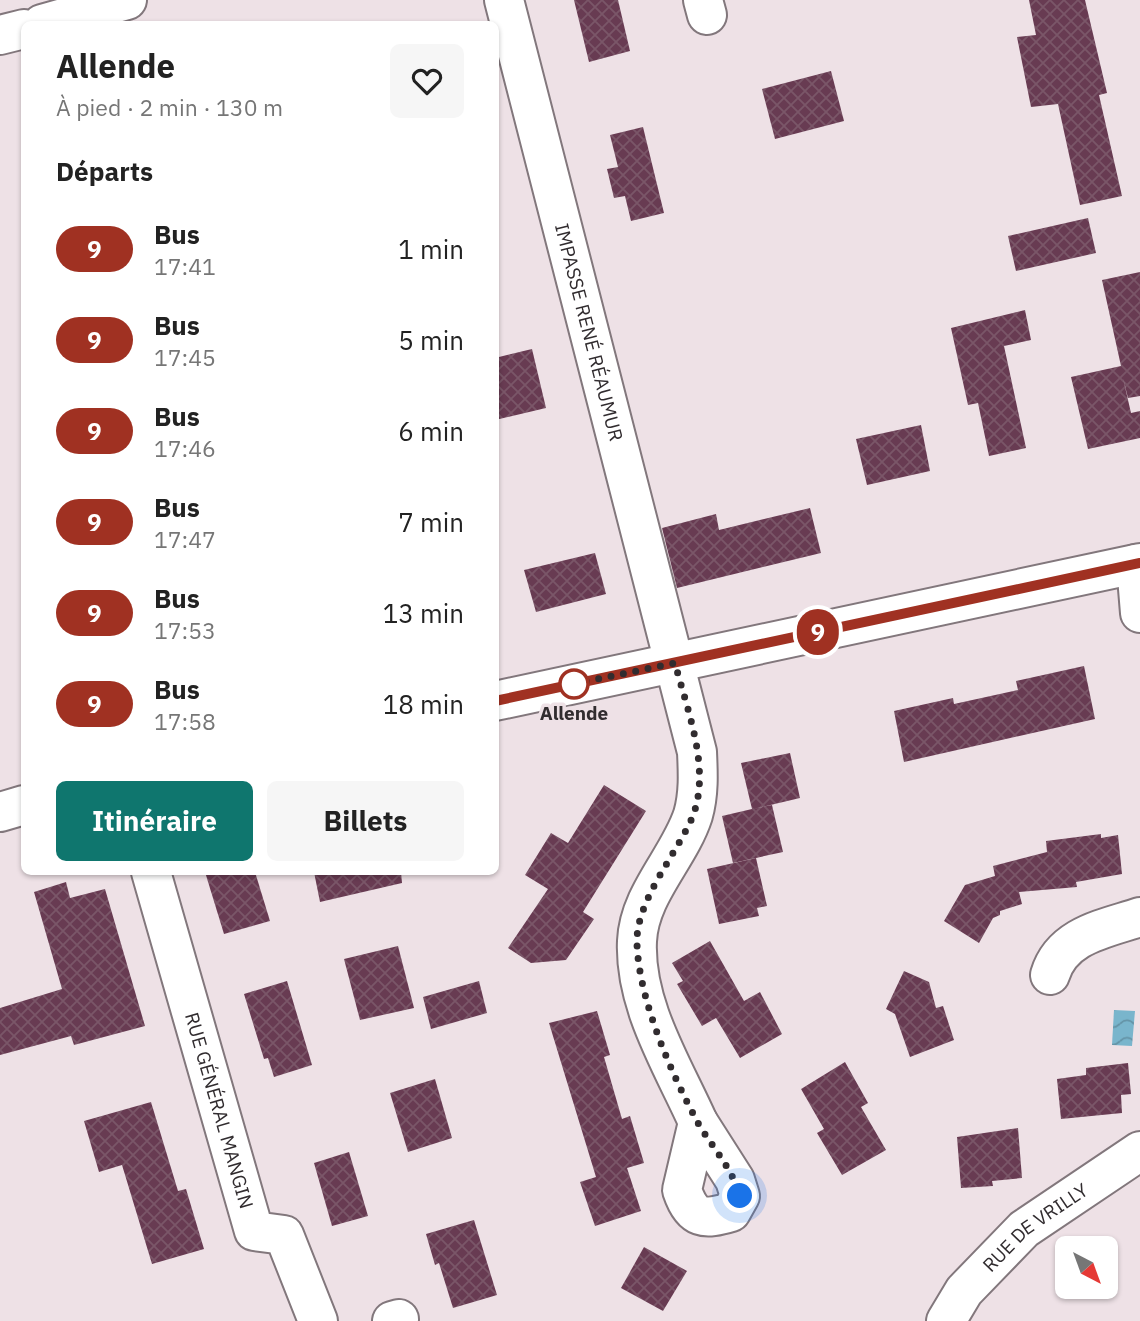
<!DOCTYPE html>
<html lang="fr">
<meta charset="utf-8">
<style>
body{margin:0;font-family:"IBM Plex Sans",sans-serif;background:#f6f6f6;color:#222;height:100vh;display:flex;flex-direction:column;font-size:26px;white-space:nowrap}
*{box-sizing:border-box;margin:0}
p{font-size:23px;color:#767676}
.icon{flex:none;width:38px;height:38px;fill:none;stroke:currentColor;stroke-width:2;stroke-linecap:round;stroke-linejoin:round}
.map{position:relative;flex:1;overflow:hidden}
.panel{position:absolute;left:21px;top:21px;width:478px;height:854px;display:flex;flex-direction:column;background:#fff;border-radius:10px;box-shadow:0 2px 5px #0004}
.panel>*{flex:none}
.badge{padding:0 14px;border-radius:23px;font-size:24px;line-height:46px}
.needle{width:46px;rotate:139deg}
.controls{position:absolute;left:1055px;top:1236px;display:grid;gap:14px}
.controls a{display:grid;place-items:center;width:63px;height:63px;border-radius:10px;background:#fff;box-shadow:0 2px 5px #0004;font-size:35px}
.you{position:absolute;width:35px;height:35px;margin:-18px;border:5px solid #fff;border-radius:50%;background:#1a73e8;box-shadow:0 0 0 10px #1a73e833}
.map>.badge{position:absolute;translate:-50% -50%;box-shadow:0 0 0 4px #fff}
h2{padding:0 35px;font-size:26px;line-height:63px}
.round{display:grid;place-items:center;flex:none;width:74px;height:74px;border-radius:10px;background:#f6f6f6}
.overview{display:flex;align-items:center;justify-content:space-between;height:119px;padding:0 35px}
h1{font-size:33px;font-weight:800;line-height:52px}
.button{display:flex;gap:14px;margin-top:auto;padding:14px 35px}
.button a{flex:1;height:80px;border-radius:10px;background:#0f766e;color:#fff;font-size:28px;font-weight:800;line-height:80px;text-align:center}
.button a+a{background:#f6f6f6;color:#222}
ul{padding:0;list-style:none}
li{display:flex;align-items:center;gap:21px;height:91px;padding:0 35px}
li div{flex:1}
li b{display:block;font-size:26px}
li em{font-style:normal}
li .badge{min-width:77px;font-weight:700;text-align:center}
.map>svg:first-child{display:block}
</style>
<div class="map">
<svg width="1140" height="1321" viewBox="0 0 1140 1321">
<defs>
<pattern id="water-waves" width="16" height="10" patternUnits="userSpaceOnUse" patternTransform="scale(1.75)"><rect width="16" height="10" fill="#79b5cc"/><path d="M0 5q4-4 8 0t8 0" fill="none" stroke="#6493a6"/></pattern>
<pattern id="building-cross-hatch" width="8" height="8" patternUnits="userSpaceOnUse" patternTransform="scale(1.75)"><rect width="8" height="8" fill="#683b52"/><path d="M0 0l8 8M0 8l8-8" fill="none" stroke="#7a5668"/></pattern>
</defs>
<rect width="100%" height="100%" fill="#eee1e6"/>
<path fill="url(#water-waves)" d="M1114,1010L1135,1011L1132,1046L1112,1045Z"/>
<g fill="url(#building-cross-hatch)">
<path d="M574,0H618L630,51L589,62Z"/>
<path d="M1029,0H1085L1107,93L1099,95L1122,196L1080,205L1058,104L1031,107L1017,37L1036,35Z"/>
<path d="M831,71L844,121L775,139L762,89Z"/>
<path d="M643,127L664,213L631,221L625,196L614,198L607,169L618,167L610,135Z"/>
<path d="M1088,218L1096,253L1016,271L1008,236Z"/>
<path d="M1140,272V396L1128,398L1123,378L1131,413L1140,411V438L1088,449L1071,377L1121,366L1102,280Z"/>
<path d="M1025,310L1031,340L1004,346L1026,448L989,456L978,403L968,405L951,328Z"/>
<path d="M532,349L546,408L495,420V358Z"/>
<path d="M921,425L930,471L867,485L856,439Z"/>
<path d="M810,508L821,553L677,588L662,528L716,514L719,530Z"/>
<path d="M595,553L606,594L536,612L524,570Z"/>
<path d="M1084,666L1095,719L904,762L894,711L953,698L954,704L1018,690L1016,681Z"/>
<path d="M790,753L800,798L753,809L772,805L783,852L733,863L722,816L752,809L741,763Z"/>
<path d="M604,785L646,811L583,912L594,919L566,960L531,963L508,948L548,889L525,875L551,833L568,843Z"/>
<path d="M1101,834V838L1118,835L1122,874L1076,882L1077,887L1019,892L1022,904L1000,911V915L993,918L979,943L944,921L965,885L995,876L993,866L1047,852L1046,841Z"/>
<path d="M756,858L767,906L757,908L759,916L719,924L707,869Z"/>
<path d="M205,872H255L270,921L224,934Z"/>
<path d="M314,872H401L402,883L320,902Z"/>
<path d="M66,882L70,898L105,889L145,1026L74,1045L71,1036L0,1055V1008L62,989L34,892Z"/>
<path d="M710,941L744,1001L760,992L782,1034L740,1058L716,1018L702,1026L677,984L683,981L672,963Z"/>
<path d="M398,946L414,1008L360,1020L344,959Z"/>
<path d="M904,971L929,982L936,1008L943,1006L954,1040L910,1057L895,1014L886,1009Z"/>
<path d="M287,981L312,1065L274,1077L268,1058L264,1059L244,994Z"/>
<path d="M479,981L487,1013L431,1029L423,997Z"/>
<path d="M597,1011L610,1055L604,1057L622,1119L630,1116L644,1163L627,1168L641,1211L595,1226L580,1182L596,1177L549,1023Z"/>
<path d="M845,1062L868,1103L861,1107L886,1150L842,1175L817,1133L824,1129L801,1089Z"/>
<path d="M1128,1063L1131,1094L1121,1095L1122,1113L1061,1119L1057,1079L1086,1075V1068Z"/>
<path d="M435,1079L452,1138L408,1152L390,1093Z"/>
<path d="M151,1102L178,1191L186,1189L204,1249L152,1264L122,1165L99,1172L84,1121Z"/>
<path d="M1018,1128L1022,1178L992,1181L993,1186L961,1188L957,1137Z"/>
<path d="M349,1152L368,1216L332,1226L314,1163Z"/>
<path d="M474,1220L497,1295L453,1308L439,1263L435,1265L426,1234Z"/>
<path d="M644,1247L687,1271L663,1311L621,1288Z"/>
</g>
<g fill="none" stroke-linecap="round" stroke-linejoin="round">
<defs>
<g id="minor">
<path id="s1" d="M504,0L697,752C698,773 699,794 693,815C679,858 639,894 637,941C634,1005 673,1066 698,1122"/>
<path d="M703,0L707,15"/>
<path d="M42,24L127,0"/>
<path d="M0,35L24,29"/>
<path d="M1136,564L1140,613"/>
<path d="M495,701L1140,563"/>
<path d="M0,812L24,805"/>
<path id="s2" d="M151,872L254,1231L284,1235L318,1321"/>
<path d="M1050,975C1062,935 1104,929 1140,917"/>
<path d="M698,1122L735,1180L740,1196L731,1212C704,1220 692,1220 682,1190Z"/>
<path d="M392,1321L399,1319"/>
<path id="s3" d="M946,1321L964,1291L1024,1229L1140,1151"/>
</g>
</defs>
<use href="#minor" stroke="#82777c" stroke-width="42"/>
<use href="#minor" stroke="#fff" stroke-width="38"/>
</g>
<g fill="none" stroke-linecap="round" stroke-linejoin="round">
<defs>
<path id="line" d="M495,701L1140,563"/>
</defs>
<use href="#line" stroke="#fff" stroke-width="16"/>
<use href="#line" stroke="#a03122" stroke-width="10"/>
<path stroke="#312c2f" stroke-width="7" stroke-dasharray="0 12.6" d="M574,684L675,663C687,710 712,770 692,818C676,855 635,902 637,944C639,1000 671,1073 698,1123C712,1147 732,1168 740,1196"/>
</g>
<circle fill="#fff" stroke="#a03122" stroke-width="3.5" cx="574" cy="684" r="14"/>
<g text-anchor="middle" stroke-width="7" stroke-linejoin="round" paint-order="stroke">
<g font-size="19" fill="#312c2f" stroke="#eee1e6">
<text dy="7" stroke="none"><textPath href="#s1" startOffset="343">IMPASSE RENÉ RÉAUMUR</textPath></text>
<text dy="7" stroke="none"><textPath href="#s2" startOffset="248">RUE GÉNÉRAL MANGIN</textPath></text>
<text dy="7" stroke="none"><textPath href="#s3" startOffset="131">RUE DE VRILLY</textPath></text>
</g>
<g font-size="19" font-weight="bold" fill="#312c2f" stroke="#eee1e6">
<text x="574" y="720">Allende</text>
</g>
</g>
</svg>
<div class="controls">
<a><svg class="needle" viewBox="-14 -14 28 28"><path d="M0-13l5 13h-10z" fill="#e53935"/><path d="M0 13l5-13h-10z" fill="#767676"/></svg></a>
</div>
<div class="you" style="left:740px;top:1196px"></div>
<b class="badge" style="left:818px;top:632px;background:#a03122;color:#fff">9</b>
<section class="panel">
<div class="overview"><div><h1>Allende</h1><p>À pied · 2 min · 130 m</p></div><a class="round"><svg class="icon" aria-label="heart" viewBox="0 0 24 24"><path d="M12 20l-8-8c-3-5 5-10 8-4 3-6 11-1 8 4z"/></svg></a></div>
<h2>Départs</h2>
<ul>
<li><span class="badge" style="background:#a03122;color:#fff">9</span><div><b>Bus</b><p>17:41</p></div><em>1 min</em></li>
<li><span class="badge" style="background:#a03122;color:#fff">9</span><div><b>Bus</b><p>17:45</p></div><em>5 min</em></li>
<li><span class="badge" style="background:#a03122;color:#fff">9</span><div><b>Bus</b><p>17:46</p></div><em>6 min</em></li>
<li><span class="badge" style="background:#a03122;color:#fff">9</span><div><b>Bus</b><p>17:47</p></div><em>7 min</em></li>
<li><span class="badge" style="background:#a03122;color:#fff">9</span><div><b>Bus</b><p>17:53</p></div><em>13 min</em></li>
<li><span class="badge" style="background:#a03122;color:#fff">9</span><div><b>Bus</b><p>17:58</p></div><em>18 min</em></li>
</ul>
<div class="button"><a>Itinéraire</a><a>Billets</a></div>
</section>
</div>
